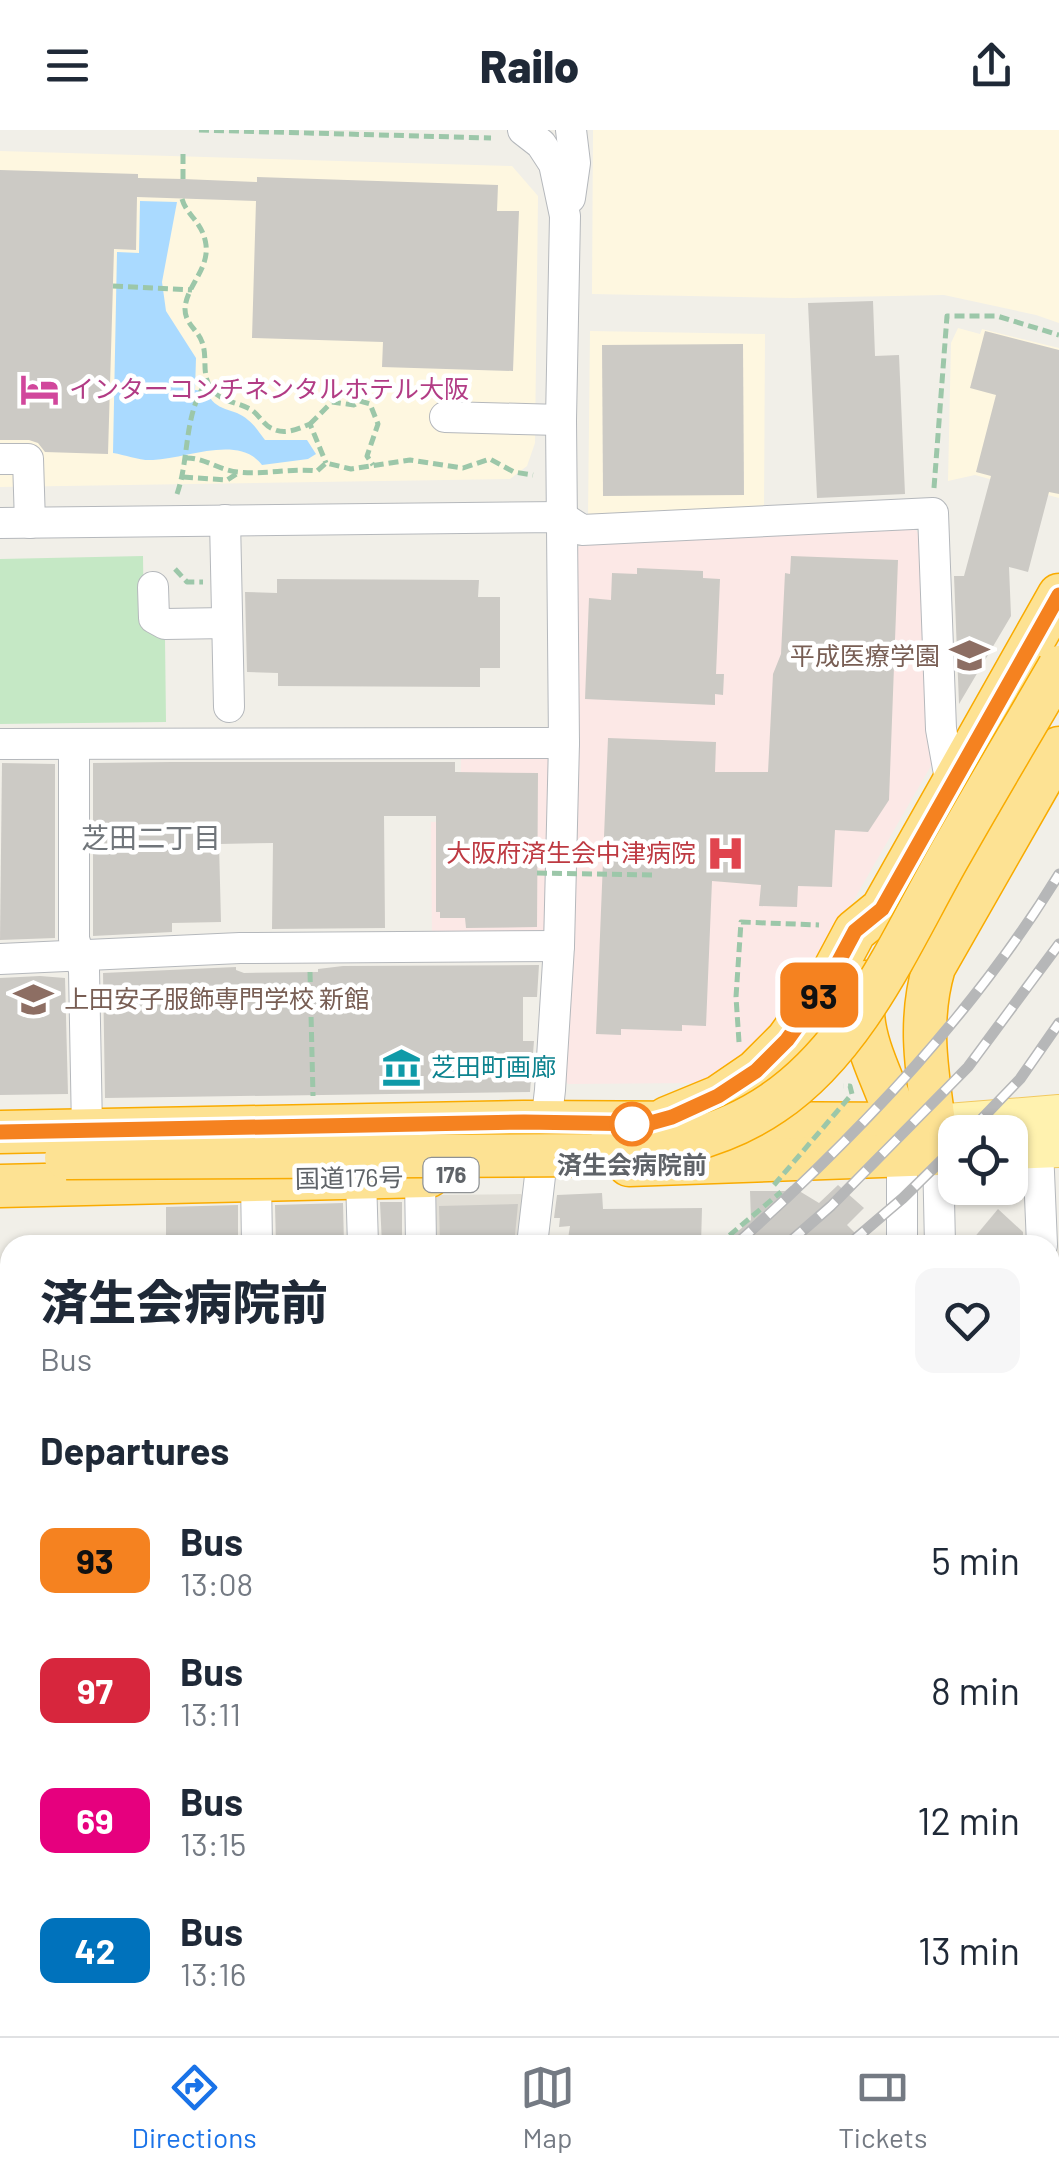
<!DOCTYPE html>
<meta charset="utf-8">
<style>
body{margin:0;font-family:Barlow,"Noto Sans JP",sans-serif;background:#f6f6f7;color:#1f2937;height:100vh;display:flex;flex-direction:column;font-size:38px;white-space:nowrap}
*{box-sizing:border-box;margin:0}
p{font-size:32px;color:#747a83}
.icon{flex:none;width:55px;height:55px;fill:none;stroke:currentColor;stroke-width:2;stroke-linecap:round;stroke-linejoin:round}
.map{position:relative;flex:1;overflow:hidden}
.sheet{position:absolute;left:0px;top:1105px;width:1060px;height:802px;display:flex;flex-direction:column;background:#fff;border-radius:30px 30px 0 0;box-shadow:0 2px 8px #0004}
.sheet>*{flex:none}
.badge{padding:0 20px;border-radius:15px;font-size:35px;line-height:65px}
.fabs{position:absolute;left:938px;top:985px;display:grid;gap:20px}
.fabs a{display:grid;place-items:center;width:90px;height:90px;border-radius:20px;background:#fff;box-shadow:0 2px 8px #0004;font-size:50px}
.map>.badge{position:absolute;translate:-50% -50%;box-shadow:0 0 0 5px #fff}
h2{padding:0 40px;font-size:38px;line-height:90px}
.round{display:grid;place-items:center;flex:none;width:105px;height:105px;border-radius:20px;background:#f6f6f7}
.overview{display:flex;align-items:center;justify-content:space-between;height:170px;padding:0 40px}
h1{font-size:48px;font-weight:800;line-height:75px}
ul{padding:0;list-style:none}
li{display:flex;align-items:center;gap:30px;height:130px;padding:0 40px}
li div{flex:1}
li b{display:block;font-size:38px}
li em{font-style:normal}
li .badge{min-width:110px;font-weight:700;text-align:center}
header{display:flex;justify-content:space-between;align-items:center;height:130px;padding:0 40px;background:#fff;font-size:45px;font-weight:800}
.tabs{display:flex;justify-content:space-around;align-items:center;height:140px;border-top:2px solid #e0e1e3;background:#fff;font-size:28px;color:#747a83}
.tabs a{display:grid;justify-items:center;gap:5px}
.tabs .active{color:#1a73e8}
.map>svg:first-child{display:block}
</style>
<header><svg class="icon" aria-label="menu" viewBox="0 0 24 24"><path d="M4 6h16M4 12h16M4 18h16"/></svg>Railo<svg class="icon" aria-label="share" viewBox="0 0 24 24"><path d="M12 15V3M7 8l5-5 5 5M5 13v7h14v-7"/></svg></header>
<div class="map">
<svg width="1059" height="1906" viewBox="0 0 1059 1906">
<rect width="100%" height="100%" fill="#f1efe8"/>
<g fill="#fef7e0">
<path d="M593,0H1059V193L1036,185L944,165L793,168L592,164Z"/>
<path d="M0,21L512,36L538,66L535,313L527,336L510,349L0,357Z"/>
<path d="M958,198L980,204L982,199L1059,218V368L975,345L948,351L951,213Z"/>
<path d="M590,201L765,204L764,381L588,388Z"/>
</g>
<path fill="#e1ded6" d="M521,1064L529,1072L524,1115H427L435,1065Z"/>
<g fill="#fce8e6">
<path d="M913,397L927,413L932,634L809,848L746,928L696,953L568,954L559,942L574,424L584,410Z"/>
<path d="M543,626L553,634L550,794L538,807H432L431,692L460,691L461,627Z"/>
</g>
<path fill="#c5e8c5" d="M143,426L144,499L165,508L166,592L0,594V429Z"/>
<path fill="#aadaff" d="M140,71L177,72L162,152L166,181L196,228L195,260L207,261C214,283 235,277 248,290C255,295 260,304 265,310H307L316,324L308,329L262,335C239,304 185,329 153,330C140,331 126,325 113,323L117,122L139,123Z"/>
<g fill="#cccac5">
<path d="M0,40L138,44V48L183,49L257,52V47L498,55L497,81H519L513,241L382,237L383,212L252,208L256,71L137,67L136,120L114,119L108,324L45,322L38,313L29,310H0Z"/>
<path d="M873,171L875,226L899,225L905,364L817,368L808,173Z"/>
<path d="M985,201L1059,220V364L1049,362L1028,442L1009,437L1011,486L959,574L954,446H964L991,346L976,342L996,265L970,258Z"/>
<path d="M743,214L744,365L603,366L602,215Z"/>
<path d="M791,426L898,430L889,670L868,702L835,700L832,757L798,756L797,777L759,776L761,755L712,751L706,896L682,895V901L621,899V905L596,904L608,608L716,612L715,642H768L773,544L781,524L785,443L790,444Z"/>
<path d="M637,438L703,441V448L720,449L716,544H724L723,565L715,564V575L585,569L589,468L611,470L612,443L637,444Z"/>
<path d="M277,449L479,450L478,467H500V538H480V557L278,556V543L247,542L245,462L277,463Z"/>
<path d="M171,632H455V642L538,643L537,797L466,798L465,788H440V782H436V686H384L385,798L272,799L273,713L219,714L221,792L172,793V802L93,806V633Z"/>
<path d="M2,633L55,634V808L0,810Z"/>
<path d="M539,835L537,867H523V911H534L530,962L105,968L103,843L236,837V840L244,843L318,842V839L343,836Z"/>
<path d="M40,846L65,848L68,964L0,965V848Z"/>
<path d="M838,1055L864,1078L847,1095L867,1115H722L751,1090L750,1061H785L791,1056L819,1073Z"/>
<path d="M602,1063L603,1079L702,1078L701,1115H567L570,1096L559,1097L560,1088H554L557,1065Z"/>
<path d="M380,1072H402V1115H382Z"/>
<path d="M343,1073L344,1115H276L275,1075Z"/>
<path d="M518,1074L514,1115H440L439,1076Z"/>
<path d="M238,1075V1115H166V1077Z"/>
<path d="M998,1079L1023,1102V1115H968Z"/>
</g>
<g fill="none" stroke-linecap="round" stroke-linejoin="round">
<defs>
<g id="minor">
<path d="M523,0L541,14L554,34L565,86L561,290L564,613L559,816L550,960L532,1115"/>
<path d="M570,68L575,33L571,0"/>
<path d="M445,287L561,290"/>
<path d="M0,329H28L30,393"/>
<path d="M225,390L229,577"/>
<path d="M0,393L562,387L582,400L933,383L941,599L951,655"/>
<path d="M153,457L154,488L165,494L227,493"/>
<path d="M0,614L564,613"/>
<path d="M74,614V809L84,840L87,999"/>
<path d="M0,829L240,818L559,816"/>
<path d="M1038,1018L1042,1115"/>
<path d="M902,1023V1115"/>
<path d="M938,1024L940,1115"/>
<path d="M420,1047L421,1115"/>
<path d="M361,1048L363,1115"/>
<path d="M256,1049L257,1115"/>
<path d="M1050,1275L1059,1515"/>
<path d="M0,1337H10"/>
<path d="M1050,1540L1059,1542"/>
<path d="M0,1600L10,1598"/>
<path d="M168,1898L174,1906"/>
<path d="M219,1898L220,1906"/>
<path d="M438,1898L439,1906"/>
<path d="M755,1898L759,1906"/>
<path d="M48,1906L64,1898"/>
<path d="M814,1906V1898"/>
<path d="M876,1906L877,1898"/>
<path d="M910,1906L911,1898"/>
<path d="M1058,1906L1059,1816"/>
</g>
<g id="major">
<path d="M935,994L1059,984"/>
<path d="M1010,1020L1059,1018"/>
</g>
<g id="highway">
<path d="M865,852C864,862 862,873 863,884C866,931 899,972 902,1019"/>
<path d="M667,988L718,967L756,941L787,910L824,859L855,801L882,779L1059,465"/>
<path d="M0,1002L524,992L924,994"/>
<path d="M629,1035L938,1024C931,959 915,901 934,837L1059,618"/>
<path d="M0,1056L429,1046"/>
</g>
</defs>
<use href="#minor" stroke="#b5b8bc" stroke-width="32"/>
<use href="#major" stroke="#f2c960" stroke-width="40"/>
<use href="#highway" stroke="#f9ab00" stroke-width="45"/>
<g stroke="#9cc7a9" stroke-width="5" stroke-dasharray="10 5" stroke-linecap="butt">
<path d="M199,0L491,8"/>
<path d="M183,49V21"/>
<path d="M182,69C187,86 203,92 206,115C209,140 186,156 185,179C185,194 198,200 202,212C207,225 203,238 207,250C213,271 235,271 250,279C259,284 264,296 273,299C285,305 298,299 310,294L326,333"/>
<path d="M113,156L192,160"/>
<path d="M310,294L332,272L354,275L360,271L370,274L378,294L367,326L373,335"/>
<path d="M185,328C204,327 218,340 238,342C265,345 290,338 317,341L326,333L351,339L410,330L463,338L490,329L514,342L533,345"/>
<path d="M183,347L227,350L238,343"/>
<path d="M934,358L947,186H997L1059,205"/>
<path d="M177,364C190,327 183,285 207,251"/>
<path d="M175,439L187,452H203"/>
<path d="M310,842L313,966"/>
<path d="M739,912L736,867L741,792L819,795"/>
<path d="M718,1115L781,1062"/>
<path d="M0,1687H10"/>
<path d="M0,1700H10"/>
</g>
<use href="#minor" stroke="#fff" stroke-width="30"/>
<use href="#major" stroke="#fff2af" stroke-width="38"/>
<use href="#highway" stroke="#fde293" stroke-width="42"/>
<defs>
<g id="rail">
<path d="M969,1002L1020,949L1059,893"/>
<path d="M735,1115C854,1009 976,881 1059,744"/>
<path d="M786,1115L831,1076L968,937L1059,814"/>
<path d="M848,1115L903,1068L955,1017"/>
<path d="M0,1361H10"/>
<path d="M0,1442L10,1441"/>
<path d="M0,1503L10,1502"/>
<path d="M0,1519L10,1517"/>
</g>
</defs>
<use href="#rail" stroke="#b6b7b8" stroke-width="11"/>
<use href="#rail" stroke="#fff" stroke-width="8" stroke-dasharray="22" stroke-linecap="butt"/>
<defs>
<path id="highway-bridge" d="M66,1028L593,1025C656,1021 719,1010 773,973C856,917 900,813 948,728C984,664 1022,601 1059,537"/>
</defs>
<use href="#highway-bridge" stroke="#f9ab00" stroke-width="45" stroke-linecap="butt"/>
<g stroke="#9cc7a9" stroke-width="5" stroke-dasharray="10 5" stroke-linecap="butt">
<path d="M537,743L656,745"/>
<path d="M810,861L821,880"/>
<path d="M774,1055L852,964L850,956H843"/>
</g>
<use href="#highway-bridge" stroke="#fde293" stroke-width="42"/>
</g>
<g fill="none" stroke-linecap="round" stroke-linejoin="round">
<defs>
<path id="line" d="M0,1002L524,992L647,994L672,987L718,966L756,941L787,910L824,859L855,801L882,779L1059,465"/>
</defs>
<use href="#line" stroke="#fff" stroke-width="22"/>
<use href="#line" stroke="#f58220" stroke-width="15"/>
</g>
<defs>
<symbol id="hotel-bare" viewBox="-9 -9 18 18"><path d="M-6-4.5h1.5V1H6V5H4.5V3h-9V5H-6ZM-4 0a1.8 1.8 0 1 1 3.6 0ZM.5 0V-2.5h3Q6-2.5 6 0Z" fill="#d1479c" stroke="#fff" stroke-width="2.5" paint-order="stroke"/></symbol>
<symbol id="university-bare" viewBox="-9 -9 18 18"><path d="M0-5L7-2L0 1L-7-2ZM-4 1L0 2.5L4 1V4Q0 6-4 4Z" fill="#8d6e63" stroke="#fff" stroke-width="2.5" paint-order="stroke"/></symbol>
<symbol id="hospital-bare" viewBox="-9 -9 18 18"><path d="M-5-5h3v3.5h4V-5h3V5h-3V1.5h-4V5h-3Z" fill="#e0444e" stroke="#fff" stroke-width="2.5" paint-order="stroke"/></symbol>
<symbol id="museum-bare" viewBox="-9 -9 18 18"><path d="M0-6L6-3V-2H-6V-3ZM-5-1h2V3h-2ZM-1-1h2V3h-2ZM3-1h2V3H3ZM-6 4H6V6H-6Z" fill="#0f9aa8" stroke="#fff" stroke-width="2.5" paint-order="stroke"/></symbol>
</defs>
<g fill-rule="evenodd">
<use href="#hotel-bare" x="12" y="232" width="55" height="55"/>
<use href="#university-bare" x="942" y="498" width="55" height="55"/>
<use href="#hospital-bare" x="698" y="696" width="55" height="55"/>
<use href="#university-bare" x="6" y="842" width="55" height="55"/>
<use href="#museum-bare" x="374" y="910" width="55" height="55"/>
</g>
<circle fill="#fff" stroke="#f58220" stroke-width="5" cx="632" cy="994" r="20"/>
<g text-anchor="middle" stroke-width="9" stroke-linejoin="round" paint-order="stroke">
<rect fill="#fff" stroke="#8f9295" stroke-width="2.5" x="423.5" y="1028" width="55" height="34" rx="8"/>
<g font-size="22" font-weight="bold" fill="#5f6368">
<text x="451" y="1053">176</text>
</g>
<g font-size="25" fill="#b23c85" stroke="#fff" text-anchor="start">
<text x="69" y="268">インターコンチネンタルホテル大阪</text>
</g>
<g font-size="25" fill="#785e54" stroke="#fff" text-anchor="end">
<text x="940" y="535">平成医療学園</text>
<text x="64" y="878" text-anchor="start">上田安子服飾専門学校 新館</text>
</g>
<g font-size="25" fill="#be3a42" stroke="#fff" text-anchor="end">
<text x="696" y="732">大阪府済生会中津病院</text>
</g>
<g font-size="25" fill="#0d838f" stroke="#fff" text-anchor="start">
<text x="431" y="946">芝田町画廊</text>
</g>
<g font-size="25" font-weight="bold" fill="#5f6368" stroke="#fff">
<text x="632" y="1044">済生会病院前</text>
</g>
<g font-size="25" fill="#5f6368" stroke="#fff">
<text transform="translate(349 1048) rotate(-1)" y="9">国道176号</text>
</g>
<g font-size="28" fill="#70757a" stroke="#fff">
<text x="151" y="718">芝田二丁目</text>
</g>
</g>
</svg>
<div class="fabs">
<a><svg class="icon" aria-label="locate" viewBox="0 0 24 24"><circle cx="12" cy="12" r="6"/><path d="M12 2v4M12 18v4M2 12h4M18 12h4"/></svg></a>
</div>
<b class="badge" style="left:819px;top:865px;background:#f58220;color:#111">93</b>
<section class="sheet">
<div class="overview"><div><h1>済生会病院前</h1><p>Bus</p></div><a class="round"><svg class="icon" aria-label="heart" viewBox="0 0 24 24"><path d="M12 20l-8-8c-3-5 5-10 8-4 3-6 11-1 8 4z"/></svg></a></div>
<h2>Departures</h2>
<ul>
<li><span class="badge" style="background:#f58220;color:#111">93</span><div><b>Bus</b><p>13:08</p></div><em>5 min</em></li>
<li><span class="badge" style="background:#d7263d;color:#fff">97</span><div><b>Bus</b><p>13:11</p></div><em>8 min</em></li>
<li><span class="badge" style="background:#e6007e;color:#fff">69</span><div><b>Bus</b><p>13:15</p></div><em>12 min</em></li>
<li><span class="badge" style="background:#0072bc;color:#fff">42</span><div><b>Bus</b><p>13:16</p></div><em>13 min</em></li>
</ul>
</section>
</div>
<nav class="tabs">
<a class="active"><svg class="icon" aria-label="directions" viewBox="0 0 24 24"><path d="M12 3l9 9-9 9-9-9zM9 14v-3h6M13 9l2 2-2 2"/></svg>Directions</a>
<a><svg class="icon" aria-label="map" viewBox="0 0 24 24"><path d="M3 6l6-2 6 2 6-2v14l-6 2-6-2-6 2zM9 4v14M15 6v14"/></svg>Map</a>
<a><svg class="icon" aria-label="tickets" viewBox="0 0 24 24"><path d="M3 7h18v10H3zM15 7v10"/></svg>Tickets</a>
</nav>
